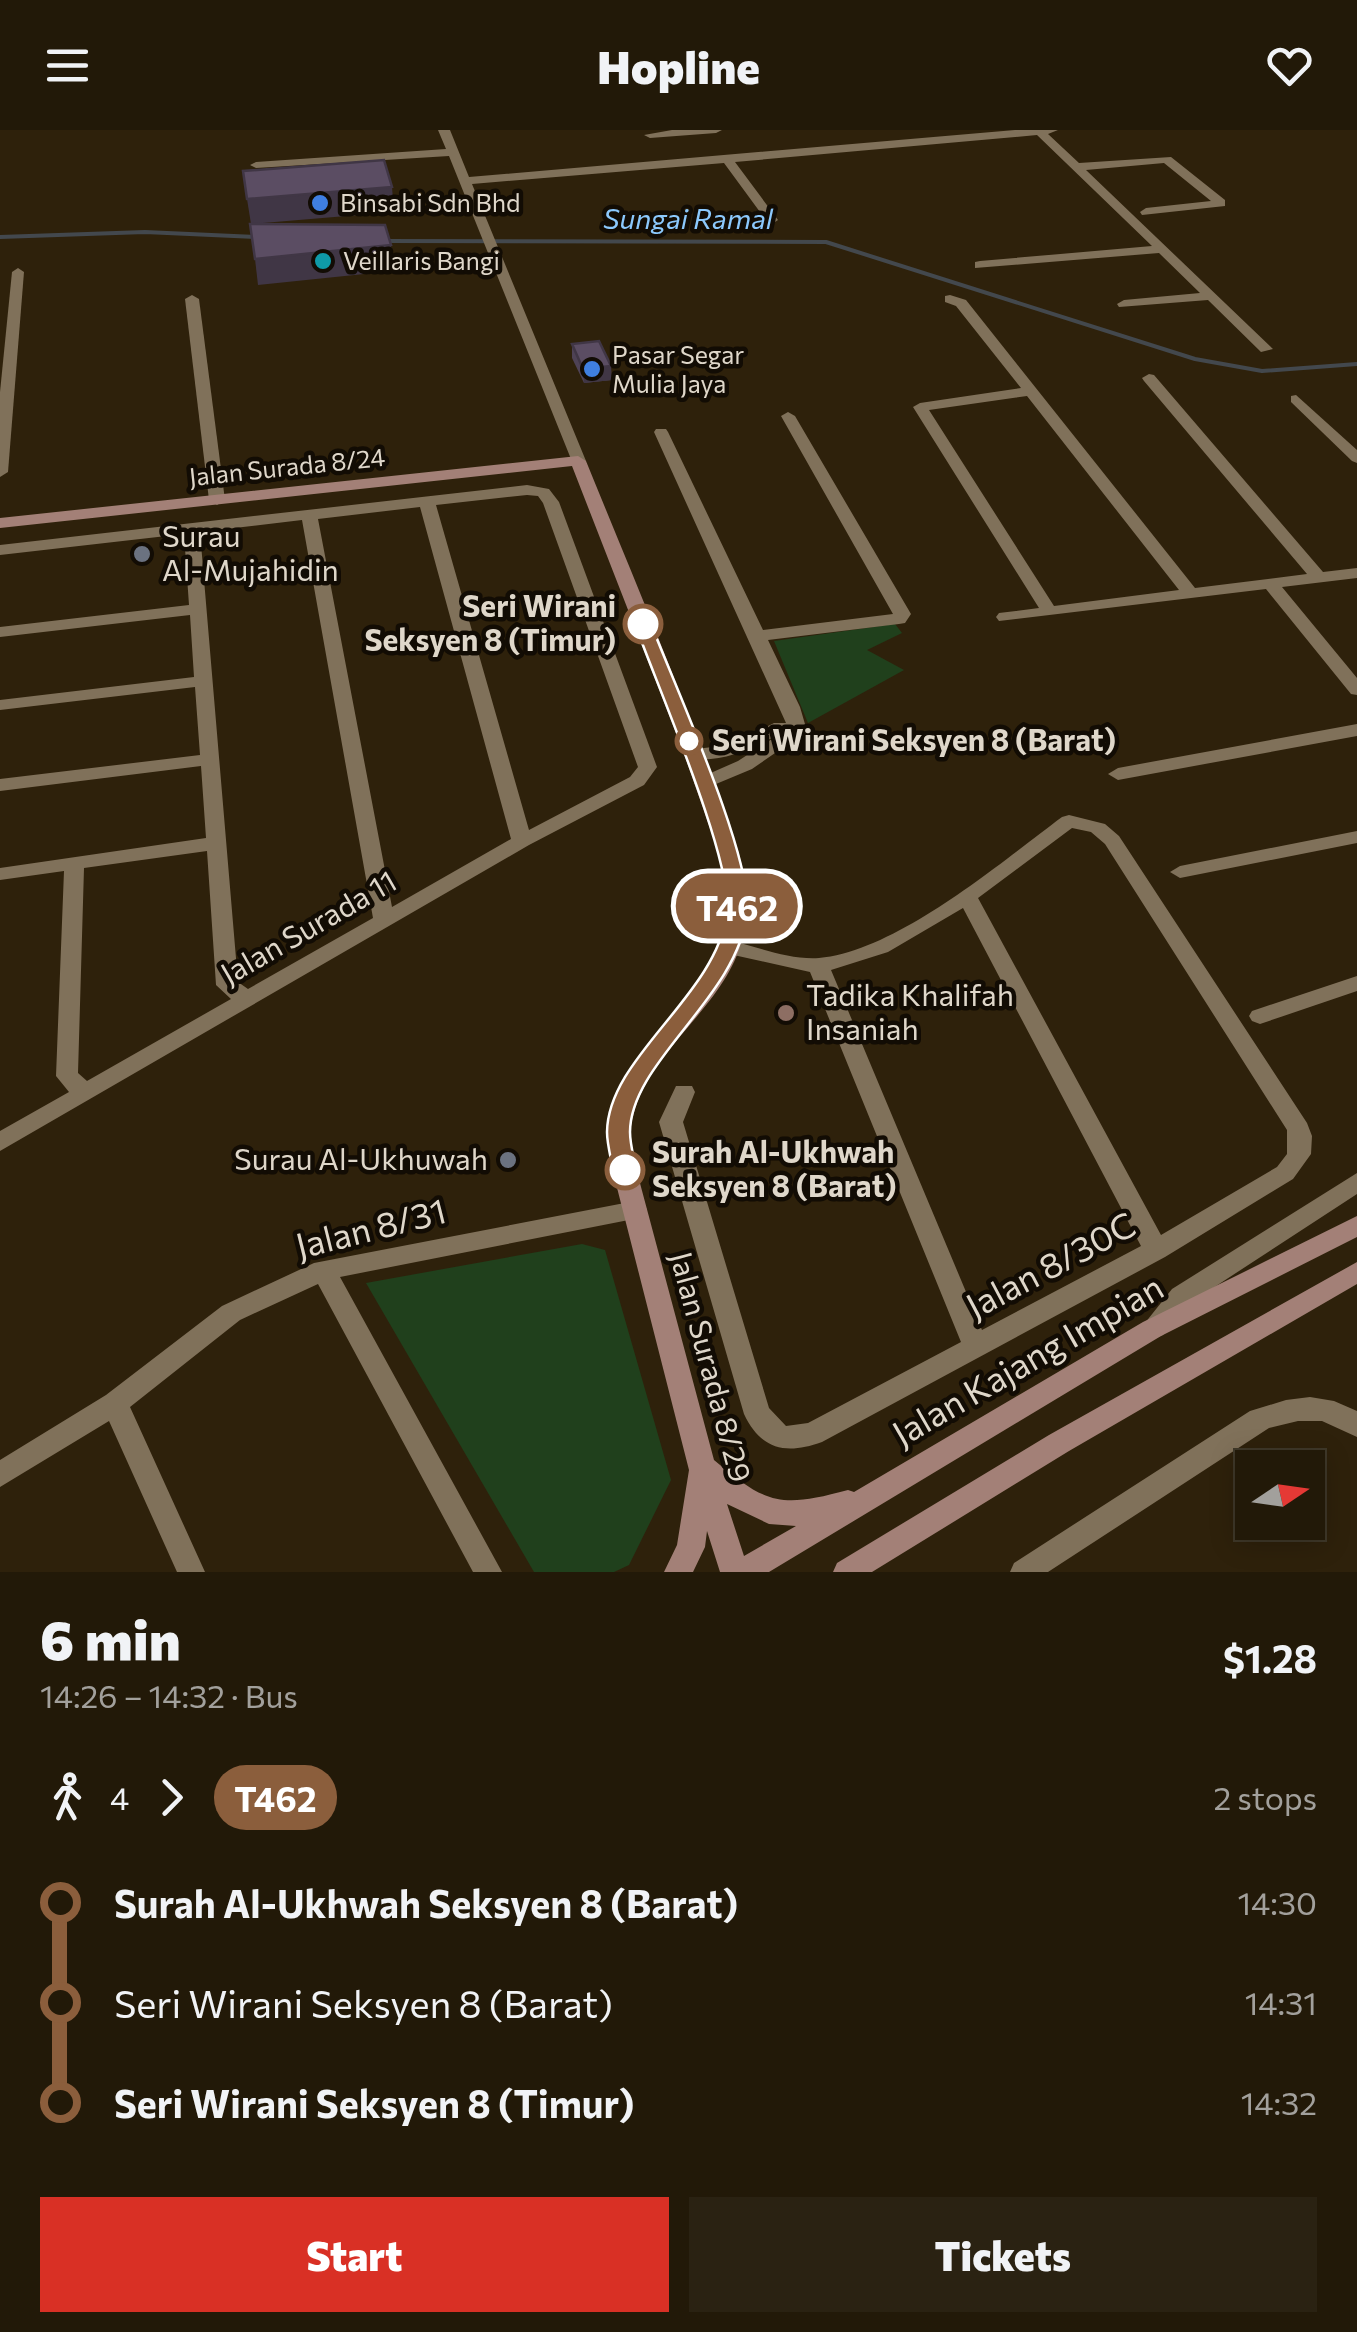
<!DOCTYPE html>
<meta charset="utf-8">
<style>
body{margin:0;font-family:Commissioner,sans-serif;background:#2a2212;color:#f1f3f6;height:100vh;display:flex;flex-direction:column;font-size:38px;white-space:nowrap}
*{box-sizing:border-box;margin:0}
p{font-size:32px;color:#a2a09c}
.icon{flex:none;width:55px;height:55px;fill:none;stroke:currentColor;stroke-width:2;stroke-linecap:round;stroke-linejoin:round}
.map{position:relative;height:1442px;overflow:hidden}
.panel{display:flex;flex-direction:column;background:#221908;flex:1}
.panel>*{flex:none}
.badge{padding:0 20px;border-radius:32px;font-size:35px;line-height:65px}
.needle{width:65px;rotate:77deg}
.controls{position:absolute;left:1235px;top:1320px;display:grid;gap:20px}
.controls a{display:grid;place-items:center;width:90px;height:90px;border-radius:0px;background:#221908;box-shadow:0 5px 25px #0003,0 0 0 2px #3f3829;font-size:50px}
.map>.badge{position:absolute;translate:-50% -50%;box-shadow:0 0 0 5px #fff}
.legs{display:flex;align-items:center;gap:15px;height:110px;padding:0 40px;font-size:32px}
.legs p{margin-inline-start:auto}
.headline{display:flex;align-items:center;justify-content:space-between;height:170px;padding:0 40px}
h1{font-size:55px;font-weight:800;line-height:75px}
.button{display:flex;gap:20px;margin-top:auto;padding:20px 40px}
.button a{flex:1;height:115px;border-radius:0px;background:#d93025;color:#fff;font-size:40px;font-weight:800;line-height:115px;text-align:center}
.button a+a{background:#2a2212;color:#f1f3f6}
ul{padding:0 40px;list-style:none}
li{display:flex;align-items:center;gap:35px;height:100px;font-size:38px}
li i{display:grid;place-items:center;width:15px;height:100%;margin:0 12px;background:currentColor}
li i::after{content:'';width:25px;height:25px;margin:-12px;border:8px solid;border-radius:50%;background:#221908}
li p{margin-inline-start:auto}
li:first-child i{background:linear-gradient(#0000 50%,currentColor 0)}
li:last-child i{background:linear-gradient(currentColor 50%,#0000 0)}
header{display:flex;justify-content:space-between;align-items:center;height:130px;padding:0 40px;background:#221908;font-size:45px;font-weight:800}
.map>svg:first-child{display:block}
</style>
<header><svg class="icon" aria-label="menu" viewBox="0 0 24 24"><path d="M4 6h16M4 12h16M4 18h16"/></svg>Hopline<svg class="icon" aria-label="heart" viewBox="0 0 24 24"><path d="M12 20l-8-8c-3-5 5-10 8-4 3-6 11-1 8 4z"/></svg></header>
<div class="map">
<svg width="1357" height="1442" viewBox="0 0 1357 1442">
<rect width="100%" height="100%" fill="#2e210b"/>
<g fill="#20401c">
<path d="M895,494L902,503L867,520L904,540L808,593L774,511Z"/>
<path d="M582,1114L605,1120L671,1350L629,1435L614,1442H534L366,1153Z"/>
</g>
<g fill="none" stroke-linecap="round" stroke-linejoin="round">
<g stroke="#43484d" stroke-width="4">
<path d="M0,107L145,102L256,107"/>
<path d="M383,111L826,112L1195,229L1262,241L1357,234"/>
</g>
<g fill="#80715a" fill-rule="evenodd">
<path d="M438,0H450L469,47L1015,0H1058L1048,4L1079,33L1171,27L1225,70V76L1142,85L1140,82L1146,78L1211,71L1164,33L1086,40L1273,219L1261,222L1208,170L1119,177L1117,174L1124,170L1200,163L1159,123L975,138V132L980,131L1152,116L1037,5L735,32L778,90L772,94L768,93L724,33L472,54L586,331L583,334H573L449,26L256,38L250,35L256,32L446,19Z"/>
<path d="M672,0H722L716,3L650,8L644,5Z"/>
<path d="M18,138L24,142L8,342L0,347V262L12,142Z"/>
<path d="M192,165L199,169L225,370L217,375L209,370L185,169Z"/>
<path d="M950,165L966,170L1195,458L1307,444L1144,251L1142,248L1149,244L1154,245L1323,442L1357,438V448L1282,457L1357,548V565L1351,564L1266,459L999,491L996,487L999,483L1039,478L913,277L920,273L1021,258L956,176L945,172V166ZM1027,266L1179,460L1054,476L929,280Z"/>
<path d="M1296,265L1357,320V333L1352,331L1291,272V266Z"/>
<path d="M788,282L795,286L911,484L905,493L899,494L768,510L800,577L807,601L752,639L704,659L697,657L694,653L697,649L738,631L778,605C749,620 720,634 687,628L685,624L687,620L730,615L774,593H786L654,302L656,299H666L668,302L763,500L893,484L781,286Z"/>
<path d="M527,355L549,359L559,372L657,637L644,655L529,715L0,1021V1001L69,962L56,946L64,741L0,750V738L206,708L201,636L0,661V649L200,625L195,557L0,580V570L194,547L190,485L0,507V497L189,475L184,404L0,425V415ZM527,365L538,366L543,373L638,637L630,647L529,700L436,375ZM420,377L511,709L392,777L318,389ZM302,390L373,788L248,859L238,852L200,402ZM207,721L216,855L231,869L87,951L78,943L84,738Z"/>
<path d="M1357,594V606L1118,650L1108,644L1118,638Z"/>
<path d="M1069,685L1105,694L1119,706L1307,993L1312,1006L1311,1024L1293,1049L1165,1127L822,1312C786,1325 761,1320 744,1284L659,992L676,956H692L695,962L683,992L769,1278L786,1296L808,1293L961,1212L810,842L729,824L718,817L729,810C758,817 789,830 819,828C897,821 1000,733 1062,687ZM1072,698L1091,702L1105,714L1287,1000V1024L1277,1037L1161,1105L978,768ZM963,778L1141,1116L982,1200L831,840L888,822Z"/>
<path d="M1357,701V713L1180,748L1170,742L1180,736Z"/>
<path d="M1357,846V861L1260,894L1252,891L1249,886L1252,881Z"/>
<path d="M1357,1043V1064L1190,1173L1163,1205L1154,1209L1145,1205L1141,1198L1172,1159Z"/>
<path d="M635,1071L644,1073L647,1080L644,1087L340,1147L502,1442H473L318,1154L240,1190L130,1277L205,1442H177L109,1291L0,1357V1330L106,1265L222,1176L314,1133Z"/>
<path d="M1310,1267L1334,1271L1357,1281V1307L1322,1291H1298L1269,1298L1048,1442H1010L1014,1433L1250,1281L1286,1270Z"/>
</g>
<g fill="#a38077" fill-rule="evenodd">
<path d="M578,326L586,331C627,432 670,532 706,634C720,672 738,710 745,750C748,769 748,790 742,810C723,882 642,922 631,997C628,1012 634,1028 637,1042L714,1330C767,1375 781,1378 848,1360L854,1362L1143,1192L1357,1086V1107L1161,1206L769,1442H720L707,1401L705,1417L693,1442H664L677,1415L689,1340L613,1042L607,1002L616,967L634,934L709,838L721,811L727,766L718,721L683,621L572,336L0,398V388ZM727,1374L769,1394L796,1396L744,1426Z"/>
<path d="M1357,1132V1154L1069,1321L872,1442H833L837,1433L1049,1305Z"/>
</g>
</g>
<path fill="#4e4255" d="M572,214L612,250L584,253L572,228Z"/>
<g fill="#403645">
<path d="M392,57L394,82L251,94L247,69Z"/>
<path d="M391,115L393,141L258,155L255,129Z"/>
<path d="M611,236L612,250L584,253L583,239Z"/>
</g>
<g fill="#5b4d63" stroke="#403645" stroke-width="2.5">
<path d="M384,30L392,57L247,69L243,41Z"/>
<path d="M250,94L385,95L391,115L255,129Z"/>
<path d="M599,211L611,236L583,239L572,214Z"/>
</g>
<path fill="#8b5e3c" stroke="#fff" stroke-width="2.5" d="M637,490L651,494C674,554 753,727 747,783C738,867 630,932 630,1002C630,1014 634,1028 636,1040L625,1049L613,1040C611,1028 607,1014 607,1002C608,927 715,867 727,784C734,731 656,553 635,494Z"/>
<g fill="#3f7fe0" stroke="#120c04" stroke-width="4">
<circle cx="320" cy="73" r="10"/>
<circle cx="592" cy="239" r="10"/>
</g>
<circle fill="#0f9aa8" stroke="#120c04" stroke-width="4" cx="323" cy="131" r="10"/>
<g fill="#6b7280" stroke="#120c04" stroke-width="4">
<circle cx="142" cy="424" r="10"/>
<circle cx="508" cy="1030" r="10"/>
</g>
<g fill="#fff" stroke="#8b5e3c" stroke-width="5">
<circle cx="643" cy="494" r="18"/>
<circle cx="689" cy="611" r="12"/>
<circle cx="625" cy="1040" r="18"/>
</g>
<circle fill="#8d6e63" stroke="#120c04" stroke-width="4" cx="786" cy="883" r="10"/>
<g text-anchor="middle" stroke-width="9" stroke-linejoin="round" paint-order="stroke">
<g font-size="25" fill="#dfd7ca" stroke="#120c04" text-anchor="start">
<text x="340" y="82">Binsabi Sdn Bhd</text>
<text x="343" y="140">Veillaris Bangi</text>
<text x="612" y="234">Pasar Segar<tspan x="612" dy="29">Mulia Jaya</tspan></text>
</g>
<g font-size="25" fill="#dfd7ca" stroke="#120c04">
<text transform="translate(287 337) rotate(-6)" y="9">Jalan Surada 8/24</text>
</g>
<g font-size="28" font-style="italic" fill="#8cc9fd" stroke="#120c04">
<text x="688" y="99">Sungai Ramal</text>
</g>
<g font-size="30" fill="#dfd7ca" stroke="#120c04" text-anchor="start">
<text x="162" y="417">Surau<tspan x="162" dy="34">Al-Mujahidin</tspan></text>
<text x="806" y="876">Tadika Khalifah<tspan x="806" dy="34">Insaniah</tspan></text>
<text x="488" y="1040" text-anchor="end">Surau Al-Ukhuwah</text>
</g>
<g font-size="30" font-weight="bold" fill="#dfd7ca" stroke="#120c04" text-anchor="start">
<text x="616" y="487" text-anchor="end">Seri Wirani<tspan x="616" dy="34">Seksyen 8 (Timur)</tspan></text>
<text x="712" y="621">Seri Wirani Seksyen 8 (Barat)</text>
<text x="652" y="1033">Surah Al-Ukhwah<tspan x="652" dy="34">Seksyen 8 (Barat)</tspan></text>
</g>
<g font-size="30" fill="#dfd7ca" stroke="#120c04">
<text transform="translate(309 798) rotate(-30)" y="10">Jalan Surada 11</text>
<text transform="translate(710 1237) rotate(75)" y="10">Jalan Surada 8/29</text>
</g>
<g font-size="35" fill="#dfd7ca" stroke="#120c04">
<text transform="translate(371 1099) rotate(-14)" y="12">Jalan 8/31</text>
<text transform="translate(1051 1136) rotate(-28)" y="12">Jalan 8/30C</text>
<text transform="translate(1028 1231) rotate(-30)" y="12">Jalan Kajang Impian</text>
</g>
</g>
</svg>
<div class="controls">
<a><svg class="needle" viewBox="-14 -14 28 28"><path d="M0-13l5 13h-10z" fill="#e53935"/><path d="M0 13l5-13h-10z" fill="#a2a09c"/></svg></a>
</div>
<b class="badge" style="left:737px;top:776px;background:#8b5e3c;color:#fff">T462</b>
</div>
<section class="panel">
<div class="headline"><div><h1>6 min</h1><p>14:26 – 14:32 · Bus</p></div><b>$1.28</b></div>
<div class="legs"><svg class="icon" aria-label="walk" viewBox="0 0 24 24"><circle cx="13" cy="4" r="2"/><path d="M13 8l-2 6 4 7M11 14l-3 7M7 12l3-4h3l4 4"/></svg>4<svg class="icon" aria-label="forward" viewBox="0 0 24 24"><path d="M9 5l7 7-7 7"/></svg><b class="badge" style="background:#8b5e3c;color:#fff">T462</b><p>2 stops</p></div>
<ul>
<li><i style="color:#8b5e3c"></i><b>Surah Al-Ukhwah Seksyen 8 (Barat)</b><p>14:30</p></li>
<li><i style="color:#8b5e3c"></i><span>Seri Wirani Seksyen 8 (Barat)</span><p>14:31</p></li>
<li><i style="color:#8b5e3c"></i><b>Seri Wirani Seksyen 8 (Timur)</b><p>14:32</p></li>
</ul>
<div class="button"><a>Start</a><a>Tickets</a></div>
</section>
